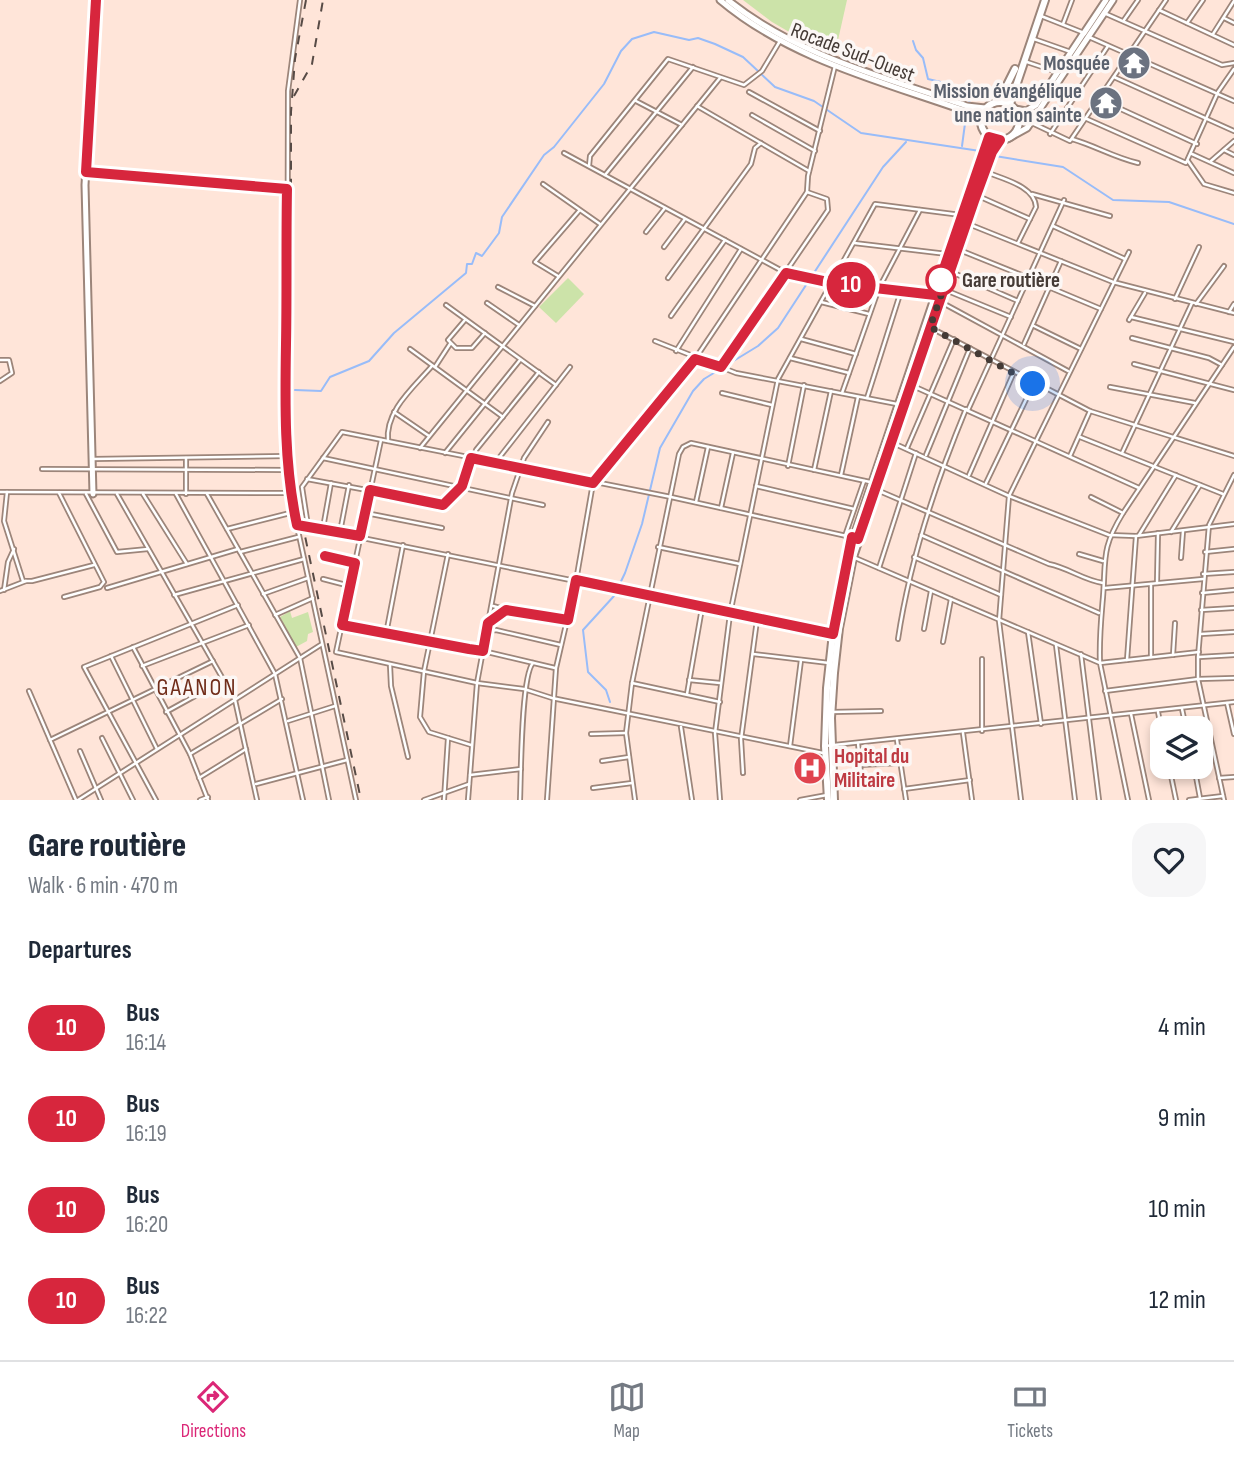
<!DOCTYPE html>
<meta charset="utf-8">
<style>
body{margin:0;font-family:"Sofia Sans Condensed",sans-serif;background:#f6f6f7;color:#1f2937;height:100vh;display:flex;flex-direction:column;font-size:26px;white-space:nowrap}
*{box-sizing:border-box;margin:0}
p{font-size:23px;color:#747a83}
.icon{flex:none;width:38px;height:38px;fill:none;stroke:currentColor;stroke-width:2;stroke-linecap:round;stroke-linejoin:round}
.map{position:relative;height:800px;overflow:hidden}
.panel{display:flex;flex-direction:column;background:#fff;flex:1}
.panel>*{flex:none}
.badge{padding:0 14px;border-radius:23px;font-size:24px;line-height:46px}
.buttons{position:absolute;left:1150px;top:716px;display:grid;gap:14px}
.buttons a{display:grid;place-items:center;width:63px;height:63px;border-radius:14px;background:#fff;box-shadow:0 4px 10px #0003;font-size:35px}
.you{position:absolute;width:35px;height:35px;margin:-18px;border:5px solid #fff;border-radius:50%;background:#1a73e8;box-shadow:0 0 0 10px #1a73e833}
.map>.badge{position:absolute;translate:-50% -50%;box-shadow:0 0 0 4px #fff}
h2{padding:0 28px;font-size:26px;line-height:63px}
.round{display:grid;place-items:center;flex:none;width:74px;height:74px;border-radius:21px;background:#f6f6f7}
.overview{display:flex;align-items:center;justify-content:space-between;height:119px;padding:0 28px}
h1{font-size:33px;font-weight:800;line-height:52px}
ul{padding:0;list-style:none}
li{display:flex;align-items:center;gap:21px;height:91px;padding:0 28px}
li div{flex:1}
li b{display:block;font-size:26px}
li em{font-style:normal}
li .badge{min-width:77px;font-weight:700;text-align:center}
.tabs{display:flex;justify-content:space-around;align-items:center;height:98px;border-top:2px solid #e0e1e3;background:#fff;font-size:19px;color:#747a83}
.tabs a{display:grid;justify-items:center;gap:4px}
.tabs .current{color:#db2777}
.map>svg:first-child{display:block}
</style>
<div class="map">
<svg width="1234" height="800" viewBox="0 0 1234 800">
<rect width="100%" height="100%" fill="#ffe5d9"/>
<g fill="#cce3a9">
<path d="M743,0H847L834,58L772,22Z"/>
<path d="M568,278L584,294L556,323L539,307Z"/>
<path d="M290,611L292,618L308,612L313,632L308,634L307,641L296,647L280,617Z"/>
</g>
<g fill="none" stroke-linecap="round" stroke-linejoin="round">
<g stroke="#98bcf9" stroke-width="2">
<path d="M913,41L916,50L923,58L928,79L962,87L970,103"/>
<path d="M962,146L966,116"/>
<path d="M995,156L1063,167L1113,200L1169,202L1234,224"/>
<path d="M295,390L321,391L330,377L369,361L394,333L466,273L467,264H472L476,253L482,256L499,233L502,217L544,155L554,147L604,84L621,51L632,39L654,32L689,40L698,38L715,44L743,57L775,87L814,101L861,133L980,151"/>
<path d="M610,702L606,690L588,672L583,630L614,596L625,573L642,524L660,448L693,391L704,379L758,346L778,328L883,167L906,142"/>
</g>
<defs>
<g id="street">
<path d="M300,0L288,91L287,456L294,512L356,800"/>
<path d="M1159,10L1234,45"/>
<path d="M1104,13L1222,65L1234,63"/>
<path d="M1041,16L1084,33"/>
<path d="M1224,18L1234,23"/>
<path d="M1124,20L1138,0"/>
<path d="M1187,23L1203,0"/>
<path d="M1063,24L1072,0"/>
<path d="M1213,34L1234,1"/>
<path d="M1089,37L1234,101"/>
<path d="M1034,39L1071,52"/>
<path d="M1027,62L1057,72"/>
<path d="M1114,77L1234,131"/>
<path d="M749,92L820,131"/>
<path d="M1099,99L1197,144"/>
<path d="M636,101L682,125"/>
<path d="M697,106L809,171"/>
<path d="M752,115L815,151"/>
<path d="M1087,119L1186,163L1218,92L1234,69"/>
<path d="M1032,123L1070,141L1166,0"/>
<path d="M1050,134L1108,46"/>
<path d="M1072,139C1096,146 1113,157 1138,163"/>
<path d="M1224,150L1234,155"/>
<path d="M564,153L786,273L832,283L935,295"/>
<path d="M1192,154L1234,173"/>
<path d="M1188,161L1204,184L1234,193"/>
<path d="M1211,161L1234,141"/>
<path d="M589,166L590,156L668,59L744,85L762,71L780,41"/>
<path d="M86,172L287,189"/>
<path d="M986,172C1003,179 1035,186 1036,207L1018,243"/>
<path d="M605,175L693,67"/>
<path d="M543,184L600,224"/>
<path d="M1032,194L1110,216"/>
<path d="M976,195L1030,219"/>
<path d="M966,223L1113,282L1234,313"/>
<path d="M1053,226L1125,259"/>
<path d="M646,232L665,208"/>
<path d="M854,243L947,254"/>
<path d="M664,247L685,219"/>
<path d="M957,249L1029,278"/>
<path d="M949,271L1018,301"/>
<path d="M558,276L535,262L579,211"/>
<path d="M668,278L751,164L755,148L761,143"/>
<path d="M498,287L535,306"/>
<path d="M943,289L1011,317"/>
<path d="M1175,299L1199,247"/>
<path d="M939,301L1068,371"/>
<path d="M821,302L869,314"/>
<path d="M487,303L519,325"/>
<path d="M1196,304L1224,266"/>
<path d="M446,305L556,385"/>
<path d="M1101,309L1129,252"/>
<path d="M1229,312L1234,304"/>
<path d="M671,316L725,240"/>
<path d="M1131,317L1234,342"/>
<path d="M465,320L448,340L456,348H472L485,333"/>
<path d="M1129,320L1145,293"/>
<path d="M1034,326L1081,349"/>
<path d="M933,329L1090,411L1234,456"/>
<path d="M1132,338L1209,358L1222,365"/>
<path d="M801,339L856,354"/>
<path d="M655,341L736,373L897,404"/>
<path d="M1024,344L1061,261"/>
<path d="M410,349L503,417"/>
<path d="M676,351L741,249"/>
<path d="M790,358L849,373"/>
<path d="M0,360H9L12,373L0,381"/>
<path d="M1134,364L1234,390"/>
<path d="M435,367L450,344"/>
<path d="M721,367L828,210L827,199L807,192"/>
<path d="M913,386L1139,488"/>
<path d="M1110,387L1195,403"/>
<path d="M722,393L772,405"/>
<path d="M842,393L879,288L920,210"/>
<path d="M867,398L901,291"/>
<path d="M968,410L1064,200"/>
<path d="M394,412L429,436"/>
<path d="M1080,437L1223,494"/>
<path d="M381,440L336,652L477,683L524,689L552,698L823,753"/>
<path d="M388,441C385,411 413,388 432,366"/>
<path d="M893,443L1009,496L1109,535L1136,536L1234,524"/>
<path d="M420,448L720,78"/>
<path d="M907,448L954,339"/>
<path d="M445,453L520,360"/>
<path d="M1122,453L1192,303"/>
<path d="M926,455L970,348"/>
<path d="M1070,456L1090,411"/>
<path d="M186,458V494"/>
<path d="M323,458L543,505"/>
<path d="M93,459L287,456"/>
<path d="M495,463L570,367"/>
<path d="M788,466L804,385"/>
<path d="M42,469L286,470"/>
<path d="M814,470L831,391"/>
<path d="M841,475L858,397"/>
<path d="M969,475L1014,372"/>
<path d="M307,479L443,504L462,486L476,450L539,372"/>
<path d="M986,483L1033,385"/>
<path d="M756,486L854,509"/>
<path d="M877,490L1049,564C1069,568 1083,580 1103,583"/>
<path d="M0,492L290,493"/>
<path d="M7,492L4,521L23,581H32L94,565"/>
<path d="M59,493L104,582L100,587L64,597"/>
<path d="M86,494L117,552L148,549"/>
<path d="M117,494L235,700L257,800"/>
<path d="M143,494L187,564"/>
<path d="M176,494L275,674L303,800"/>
<path d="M207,494L300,658L329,800"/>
<path d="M1091,497L1123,513"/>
<path d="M696,502L708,447"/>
<path d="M721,508L733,453"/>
<path d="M366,513L442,528"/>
<path d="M298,525L833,633"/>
<path d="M308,526L302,487L342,432L671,497L851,537"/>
<path d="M323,528L331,483"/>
<path d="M227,529L294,512"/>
<path d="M340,532L349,485"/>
<path d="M1171,532L1200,485"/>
<path d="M921,535L1099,613"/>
<path d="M1139,535L1176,475"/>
<path d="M845,536L864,481"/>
<path d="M658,547L740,564"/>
<path d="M240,552L298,537"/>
<path d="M1205,552L1234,549"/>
<path d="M448,554L424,671L420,717L429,732L471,745"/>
<path d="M1079,554L1103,561"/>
<path d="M325,556L355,563"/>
<path d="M853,557L1100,663L1128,800"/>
<path d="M914,557L1001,595"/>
<path d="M1181,558L1183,531"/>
<path d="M879,568L916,453"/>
<path d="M1203,574L1234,572"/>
<path d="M323,579L350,586"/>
<path d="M1157,583L1158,533"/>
<path d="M1151,584V657"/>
<path d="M107,588L238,549"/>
<path d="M1105,588L1203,579"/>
<path d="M4,590L8,562L14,549"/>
<path d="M0,591L26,581"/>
<path d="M1202,593L1234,590"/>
<path d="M263,594L308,578"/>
<path d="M174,595L304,559"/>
<path d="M493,606L530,616L568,620"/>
<path d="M1201,610L1234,608"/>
<path d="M275,615L313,598"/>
<path d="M489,622L506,610"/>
<path d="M342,625L483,651L555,668"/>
<path d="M924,629L931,591"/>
<path d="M487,631L496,630L561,645"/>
<path d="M1028,632L1041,724"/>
<path d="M386,634L403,545"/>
<path d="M1201,634L1234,632"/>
<path d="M898,639C910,559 935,484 966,409"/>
<path d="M943,642L951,599"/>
<path d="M1056,645L1075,800"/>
<path d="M133,647L190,754L208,800"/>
<path d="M1199,652L1100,663C1099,639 1101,620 1103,597C1106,558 1101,549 1123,513L1234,347"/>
<path d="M753,654L829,663"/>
<path d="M1081,654L1099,800"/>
<path d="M1173,655L1175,623"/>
<path d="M111,656L157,749"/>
<path d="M1199,657L1234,655"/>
<path d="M982,659V731"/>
<path d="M1127,660L1136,536"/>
<path d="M390,665L391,686L408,757"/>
<path d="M142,666L249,625"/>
<path d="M689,680L720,683"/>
<path d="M632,683L679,454L683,447L691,443L870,482"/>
<path d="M29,691L76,800"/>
<path d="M1105,691L1198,679L1234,678"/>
<path d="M687,694L702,608"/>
<path d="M1227,703L1234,734"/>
<path d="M1182,709L1186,728"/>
<path d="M166,712L224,680"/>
<path d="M831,712L881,711"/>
<path d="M1158,712L1162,732"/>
<path d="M1131,714L1149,800"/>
<path d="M288,721L335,706"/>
<path d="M681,727L692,800"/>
<path d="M963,733L972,800"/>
<path d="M591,734L626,733"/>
<path d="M102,738L133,800"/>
<path d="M50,740L213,661"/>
<path d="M897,740L906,800"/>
<path d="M858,743L862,784"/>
<path d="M790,746L801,660"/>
<path d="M825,746L1234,702"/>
<path d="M80,751L101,800"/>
<path d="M190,754L282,699"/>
<path d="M602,761L629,757"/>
<path d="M860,765L900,763"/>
<path d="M1169,766L1176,800"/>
<path d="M1194,766L1200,798"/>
<path d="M743,773L741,739L757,620"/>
<path d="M470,775L521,769"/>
<path d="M199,778L246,749"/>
<path d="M1219,778L1234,777"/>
<path d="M256,784L347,760"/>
<path d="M593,788L632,783"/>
<path d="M904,789L970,780"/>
<path d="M78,800L322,644"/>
<path d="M156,800L84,667L238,605"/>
<path d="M200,800L208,797"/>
<path d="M424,800L469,784"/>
<path d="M444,800L448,738"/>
<path d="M468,800L477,683L512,493L524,458L548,422"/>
<path d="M520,800C521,776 521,676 533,663"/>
<path d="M547,800L556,668L576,581L593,483L695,359L807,192L808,176L835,66"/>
<path d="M635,800L626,733L632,683L720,702"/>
<path d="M720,800L715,733L730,614L778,379L875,204L961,215"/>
<path d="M800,800L827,795"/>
<path d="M1021,800L999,621L1009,496L1101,309L1051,288"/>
<path d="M1189,800L1223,796"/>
<path d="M1224,800L1198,679V657L1209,525L1234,475"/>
</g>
<g id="secondary">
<path d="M720,0C790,59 880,81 965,111L980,121"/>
<path d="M728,0C797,56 885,77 967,106L985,108"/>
<path d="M1084,33L1106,0"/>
<path d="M1015,109L1026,111L1036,105L1083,34"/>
<path d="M1009,138L1027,128L1113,0"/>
<path d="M93,494L85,185L96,0"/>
</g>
<g id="primary">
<path d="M999,101L1015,69"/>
<circle cx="1000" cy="121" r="19"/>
<path d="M1010,104L1045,0"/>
<path d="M828,800L825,746L827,688L833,633L848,555L989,137"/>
<path d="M834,800L831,718L834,673L839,628L853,557L973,201L990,156L1000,140"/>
</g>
</defs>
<use href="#street" stroke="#9c857a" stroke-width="6"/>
<use href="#secondary" stroke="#9c857a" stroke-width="9"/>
<use href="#primary" stroke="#9c857a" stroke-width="10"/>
<use href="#street" stroke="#fff" stroke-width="2.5"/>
<use href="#secondary" stroke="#fff" stroke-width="5"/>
<use href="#primary" stroke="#fff" stroke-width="6"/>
<g stroke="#574b46" stroke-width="2" stroke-dasharray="9 9" stroke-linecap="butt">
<path d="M306,0L295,59L291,112V448L295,489L361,800"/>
<path d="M294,96L312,64L323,0"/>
</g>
</g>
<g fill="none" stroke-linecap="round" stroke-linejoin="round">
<defs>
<path id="line" d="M96,0L86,172L287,189C286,241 287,292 286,344C285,404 284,465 297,525L360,536L370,490L443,505L462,486L471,458L593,483L695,359L721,367L786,273L832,283L935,295L989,137L1000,140L992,152L974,201L858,539L852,537L833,634L576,580L568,620L506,610L488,623L483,651L469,649L342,625L355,563L325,556"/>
</defs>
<use href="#line" stroke="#fff" stroke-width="16"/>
<use href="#line" stroke="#d7263d" stroke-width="10"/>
<path stroke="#443a35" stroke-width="7" stroke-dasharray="0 12.6" d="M941,280L947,278L930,327L1033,384"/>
</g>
<defs>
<symbol id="temple-disc" viewBox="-11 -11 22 22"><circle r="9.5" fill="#6b7280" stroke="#fcf7f5"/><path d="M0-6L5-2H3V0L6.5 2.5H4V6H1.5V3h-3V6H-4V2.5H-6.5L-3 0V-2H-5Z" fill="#fff"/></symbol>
<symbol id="hospital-disc" viewBox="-11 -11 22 22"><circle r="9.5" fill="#e0444e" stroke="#fcf7f5"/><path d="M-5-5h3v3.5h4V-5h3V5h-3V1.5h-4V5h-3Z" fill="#fff"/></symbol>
</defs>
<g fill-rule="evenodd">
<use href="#temple-disc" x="1115" y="44" width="38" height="38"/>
<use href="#temple-disc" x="1087" y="84" width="38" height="38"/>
<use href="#hospital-disc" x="791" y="749" width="38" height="38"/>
</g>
<circle fill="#fff" stroke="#d7263d" stroke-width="3.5" cx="941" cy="280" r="14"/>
<g text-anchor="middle" stroke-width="7" stroke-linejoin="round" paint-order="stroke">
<g font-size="21" fill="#443a35" stroke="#fcf7f5">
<text transform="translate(853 52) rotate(21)" y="7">Rocade Sud-Ouest</text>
</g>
<g font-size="21" font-weight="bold" fill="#5b616d" stroke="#fcf7f5" text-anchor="end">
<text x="1110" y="70">Mosquée</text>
<text x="1082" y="98">Mission évangélique<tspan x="1082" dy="24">une nation sainte</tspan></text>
</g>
<g font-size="21" font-weight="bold" fill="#443a35" stroke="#fcf7f5" text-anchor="start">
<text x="962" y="287">Gare routière</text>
</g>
<g font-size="21" font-weight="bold" fill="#be3a42" stroke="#fcf7f5" text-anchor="start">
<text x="834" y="763">Hopital du<tspan x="834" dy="24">Militaire</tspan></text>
</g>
<g font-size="24" letter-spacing="2" fill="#702d1a" stroke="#fcf7f5">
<text x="197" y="695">GAANON</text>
</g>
</g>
</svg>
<div class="buttons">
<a><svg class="icon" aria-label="layers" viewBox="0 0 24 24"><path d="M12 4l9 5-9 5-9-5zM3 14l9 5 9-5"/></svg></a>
</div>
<div class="you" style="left:1033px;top:384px"></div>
<b class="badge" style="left:851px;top:285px;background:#d7263d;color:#fff">10</b>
</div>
<section class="panel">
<div class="overview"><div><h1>Gare routière</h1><p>Walk · 6 min · 470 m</p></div><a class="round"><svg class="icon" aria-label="heart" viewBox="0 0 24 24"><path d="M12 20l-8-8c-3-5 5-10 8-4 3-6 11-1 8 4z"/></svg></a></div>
<h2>Departures</h2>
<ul>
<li><span class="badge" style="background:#d7263d;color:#fff">10</span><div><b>Bus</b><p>16:14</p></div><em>4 min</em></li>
<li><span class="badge" style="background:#d7263d;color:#fff">10</span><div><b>Bus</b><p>16:19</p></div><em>9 min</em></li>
<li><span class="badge" style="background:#d7263d;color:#fff">10</span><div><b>Bus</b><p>16:20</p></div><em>10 min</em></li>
<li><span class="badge" style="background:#d7263d;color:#fff">10</span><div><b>Bus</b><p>16:22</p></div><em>12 min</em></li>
</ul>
</section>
<nav class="tabs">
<a class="current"><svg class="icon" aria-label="directions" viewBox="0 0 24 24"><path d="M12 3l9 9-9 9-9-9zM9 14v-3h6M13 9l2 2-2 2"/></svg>Directions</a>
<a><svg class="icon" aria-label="map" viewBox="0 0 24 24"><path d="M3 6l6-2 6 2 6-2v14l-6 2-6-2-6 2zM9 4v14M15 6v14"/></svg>Map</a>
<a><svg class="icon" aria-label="tickets" viewBox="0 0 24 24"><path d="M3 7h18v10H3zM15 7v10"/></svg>Tickets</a>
</nav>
